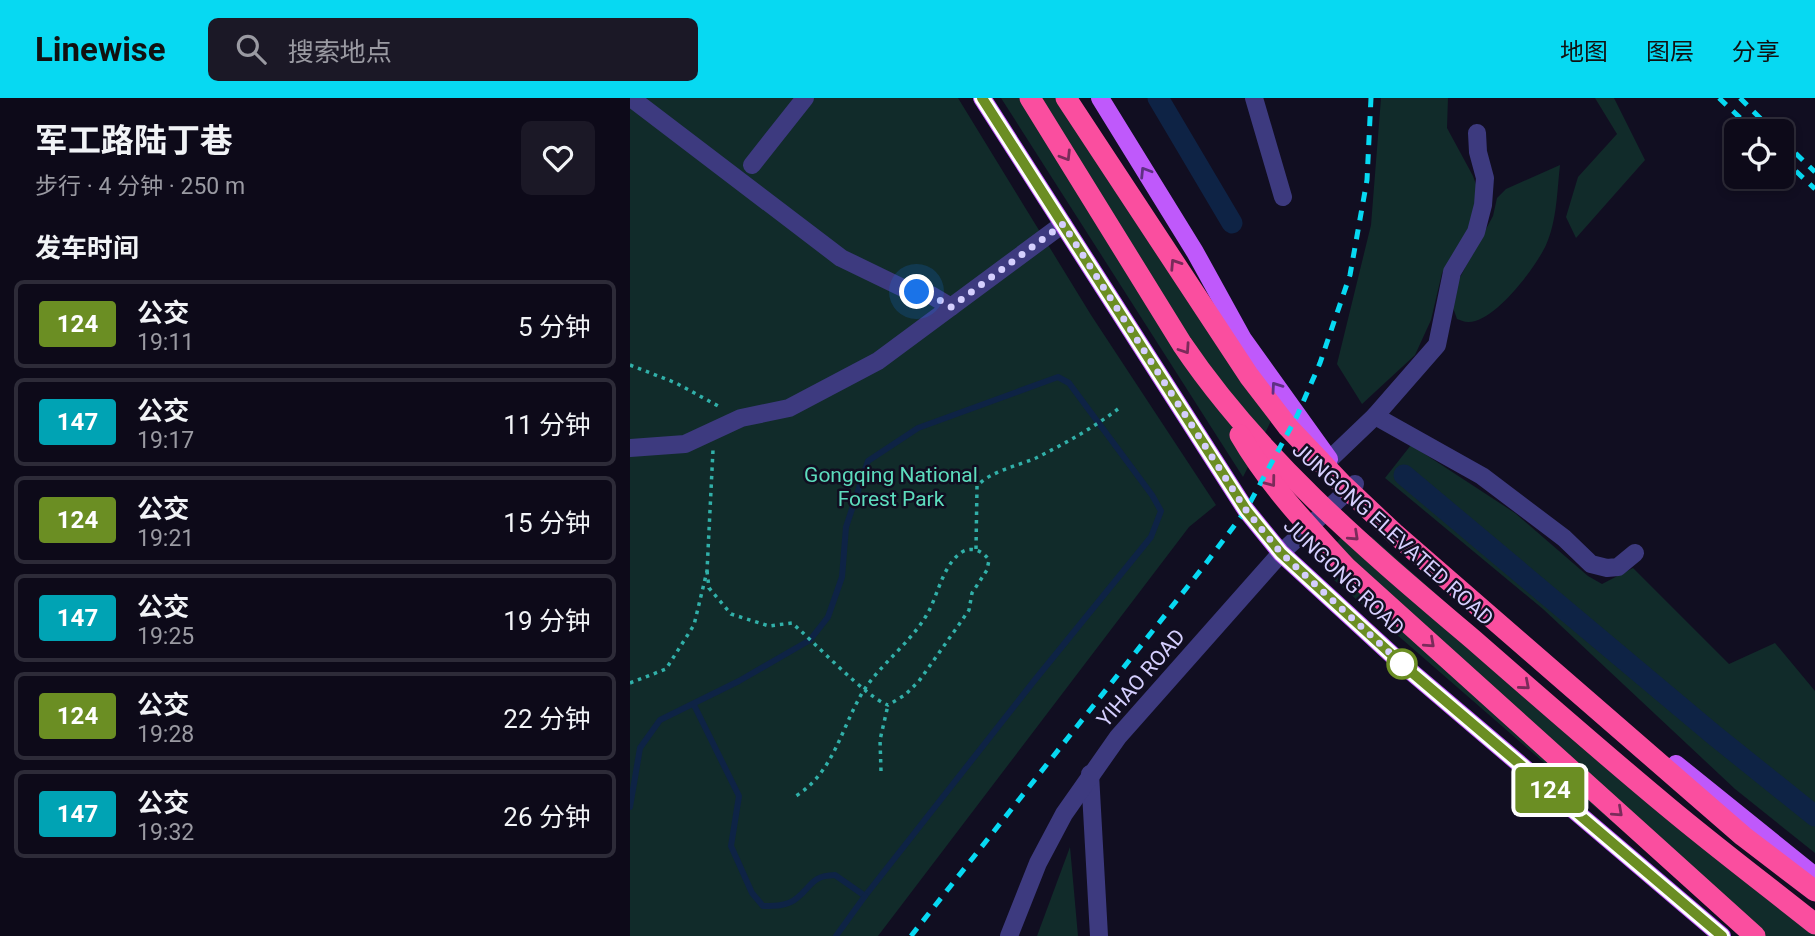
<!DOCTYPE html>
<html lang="zh">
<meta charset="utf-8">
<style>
body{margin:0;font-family:Roboto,"Noto Sans SC",sans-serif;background:#1b1826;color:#f1f3f6;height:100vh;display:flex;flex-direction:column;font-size:26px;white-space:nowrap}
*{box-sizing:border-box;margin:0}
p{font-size:23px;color:#9a9aa2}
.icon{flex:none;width:38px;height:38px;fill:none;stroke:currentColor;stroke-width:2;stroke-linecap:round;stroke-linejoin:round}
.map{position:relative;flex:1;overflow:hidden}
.drawer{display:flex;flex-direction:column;background:#0d0a19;width:630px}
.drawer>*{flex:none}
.badge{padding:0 14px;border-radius:5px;font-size:24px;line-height:46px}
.buttons{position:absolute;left:1094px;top:21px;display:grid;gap:14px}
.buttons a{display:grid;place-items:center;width:70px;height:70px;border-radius:10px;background:#0d0a19;box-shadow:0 4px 10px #0003,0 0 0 2px #2d2b38;font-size:35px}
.you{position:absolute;width:35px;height:35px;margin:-18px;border:5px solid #fff;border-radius:50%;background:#1a73e8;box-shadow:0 0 0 10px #1a73e833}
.map>.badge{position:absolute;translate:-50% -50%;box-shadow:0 0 0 4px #fff}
h2{padding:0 35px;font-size:26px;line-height:63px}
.round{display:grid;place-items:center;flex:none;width:74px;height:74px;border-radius:10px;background:#1b1826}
.headline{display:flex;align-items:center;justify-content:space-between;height:119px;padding:0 35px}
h1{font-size:33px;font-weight:700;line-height:52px}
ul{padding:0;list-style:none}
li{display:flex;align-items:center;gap:21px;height:88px;margin:0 14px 10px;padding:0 21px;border:4px solid #2d2b38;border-radius:10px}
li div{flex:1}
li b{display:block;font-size:26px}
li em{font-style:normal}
li .badge{min-width:77px;font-weight:700;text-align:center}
header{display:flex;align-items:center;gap:42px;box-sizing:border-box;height:98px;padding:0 35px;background:#07d9f2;color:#111}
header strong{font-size:33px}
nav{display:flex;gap:38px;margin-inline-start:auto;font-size:24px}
.search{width:490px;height:63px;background:#1b1826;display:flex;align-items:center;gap:18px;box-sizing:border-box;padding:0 24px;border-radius:10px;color:#9a9aa2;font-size:26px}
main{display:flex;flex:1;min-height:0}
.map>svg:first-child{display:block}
</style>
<header>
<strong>Linewise</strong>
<div class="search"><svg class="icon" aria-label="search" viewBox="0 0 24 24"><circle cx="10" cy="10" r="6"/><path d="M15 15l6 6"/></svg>搜索地点</div>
<nav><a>地图</a><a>图层</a><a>分享</a></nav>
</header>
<main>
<section class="drawer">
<div class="headline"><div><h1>军工路陆丁巷</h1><p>步行 · 4 分钟 · 250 m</p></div><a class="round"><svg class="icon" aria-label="heart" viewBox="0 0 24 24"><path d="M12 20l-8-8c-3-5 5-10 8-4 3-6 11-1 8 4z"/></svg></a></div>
<h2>发车时间</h2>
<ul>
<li><span class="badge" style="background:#6b8e23;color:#fff">124</span><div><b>公交</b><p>19:11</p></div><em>5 分钟</em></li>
<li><span class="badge" style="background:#00a3b4;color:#fff">147</span><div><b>公交</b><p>19:17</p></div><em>11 分钟</em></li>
<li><span class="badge" style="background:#6b8e23;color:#fff">124</span><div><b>公交</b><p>19:21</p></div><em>15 分钟</em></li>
<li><span class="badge" style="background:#00a3b4;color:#fff">147</span><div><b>公交</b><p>19:25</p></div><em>19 分钟</em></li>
<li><span class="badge" style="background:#6b8e23;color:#fff">124</span><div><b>公交</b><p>19:28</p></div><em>22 分钟</em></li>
<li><span class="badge" style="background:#00a3b4;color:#fff">147</span><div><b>公交</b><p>19:32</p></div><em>26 分钟</em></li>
</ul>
</section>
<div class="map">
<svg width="1185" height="838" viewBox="0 0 1185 838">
<rect width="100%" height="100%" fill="#110e21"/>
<g fill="#112b2a">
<path d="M0,0H328L461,217L586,407L559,429L248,838H0Z"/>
<path d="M371,0H436L642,321L613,379Z"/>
<path d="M751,0H818L817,30L843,78L849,95L846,120L812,175L801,222L785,257L732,306L707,266L741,127Z"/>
<path d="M965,0H984L1015,62L946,140L936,119L948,79L987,36Z"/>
<path d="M930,67C927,93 927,123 916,147C906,169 864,225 838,224C834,224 831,222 827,221L822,207L828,183L863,118L867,100L876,91Z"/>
<path d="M781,347L885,415L958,478L972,486L1003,470L1099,566L1145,545L1185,593V755L1105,691L913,511L755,380Z"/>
<path d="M715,436H730L742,439L952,625L1185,820V838H1115L1095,822L704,482C694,465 701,447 715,436Z"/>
<path d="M440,749L448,838H407Z"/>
</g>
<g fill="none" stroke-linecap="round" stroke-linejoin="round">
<g stroke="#0e2345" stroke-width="6">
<path d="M0,709L10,650L30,622L109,583L180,542L198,519L212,479L216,429L238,363L288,330L428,279L439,285L522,397L531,413L521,439L404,583L235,798L205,777C181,778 183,787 167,800C158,808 145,808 133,808L122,795L101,748L109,698L64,607"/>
<path d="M206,838L235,798"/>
</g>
<g stroke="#0e2345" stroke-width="21">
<path d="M528,0L602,125"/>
<path d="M774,377L1084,637L1185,718"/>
</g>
<g stroke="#31b0a9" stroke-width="3.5" stroke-dasharray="3.5 5" stroke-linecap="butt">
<path d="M0,267L46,285L90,309"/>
<path d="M346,451L347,388C361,373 387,368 406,360C434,346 463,330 488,311"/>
<path d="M77,473L79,490L101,516L139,528L162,525C182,542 238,601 258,607L275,597L289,583L328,528L339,512L342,495L357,472L359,462C353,453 342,448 332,454C312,467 308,499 296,518C279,546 252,565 234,592C211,629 205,673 166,698"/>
<path d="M0,585L36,571L64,527L77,473L83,352"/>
<path d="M251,673L250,642L258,607"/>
</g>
<g stroke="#3d3a7f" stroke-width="18">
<path d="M1,0L211,160L273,190L301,197L321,209"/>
<path d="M624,0L653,99"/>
<path d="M122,67L175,0"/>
<path d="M745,318L852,378L934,440L961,466L977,470L988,469L1005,455"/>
<path d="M0,350L55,346L111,320L159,310L248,263L433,126"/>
<path d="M700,361L745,318L807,247L822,174L846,134L853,107L855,80L848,54L847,35"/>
<path d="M460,676L469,838"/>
<path d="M379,838L408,765L434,716L488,639L651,455L725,386"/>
</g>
<g stroke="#bf59fb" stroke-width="18">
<path d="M352,0L616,412L651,455L772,566L1092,838"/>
<path d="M470,0L565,154L613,241L699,361"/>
<path d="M1046,666L1185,778"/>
</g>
<g stroke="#fa4e9f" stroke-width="21">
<path d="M400,0L552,246C631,363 739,453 846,544C910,600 974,656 1039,710C1087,750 1136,787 1185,826"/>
<path d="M436,0L619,278L658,329L713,387L764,435L1113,738L1185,793"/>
<path d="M610,337C639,387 677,427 716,469L1125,838"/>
</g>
<g stroke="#07d9f2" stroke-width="5" stroke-dasharray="10 9" stroke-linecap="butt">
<path d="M1089,0L1124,33"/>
<path d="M1110,0L1143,33"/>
<path d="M1152,42L1185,74"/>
<path d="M1152,60L1185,91"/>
<path d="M281,838L574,468L616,412L667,318L690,265L720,177L737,82L741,0"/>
</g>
</g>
<defs><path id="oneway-chevron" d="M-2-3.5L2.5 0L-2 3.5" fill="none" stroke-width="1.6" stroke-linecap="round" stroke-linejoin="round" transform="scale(1.75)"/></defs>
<g stroke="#7a2b5a">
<use href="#oneway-chevron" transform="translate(436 58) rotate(58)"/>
<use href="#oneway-chevron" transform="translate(545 166) rotate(-123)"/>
<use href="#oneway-chevron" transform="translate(555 251) rotate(56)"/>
<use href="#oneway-chevron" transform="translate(641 384) rotate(53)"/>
<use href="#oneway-chevron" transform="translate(724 438) rotate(43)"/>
<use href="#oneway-chevron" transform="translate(800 545) rotate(42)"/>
<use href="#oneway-chevron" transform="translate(895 587) rotate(41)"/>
<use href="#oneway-chevron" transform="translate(988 714) rotate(42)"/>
</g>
<g stroke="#5f3083">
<use href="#oneway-chevron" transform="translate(515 74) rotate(-122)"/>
<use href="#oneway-chevron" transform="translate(646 289) rotate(-125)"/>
</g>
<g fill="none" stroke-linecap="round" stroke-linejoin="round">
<defs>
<path id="line" d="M352,0L616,412L651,455L772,566L1092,838"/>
</defs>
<use href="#line" stroke="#fff" stroke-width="16"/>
<use href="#line" stroke="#6b8e23" stroke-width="10"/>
<path stroke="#d5cffe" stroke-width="7" stroke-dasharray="0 12.6" d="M287,194L301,197L321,209L433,126L616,412L651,455L772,566"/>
</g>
<circle fill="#fff" stroke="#6b8e23" stroke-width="3.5" cx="772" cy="566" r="14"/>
<g text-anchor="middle" stroke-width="5" stroke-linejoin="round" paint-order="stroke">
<g font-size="21" fill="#5ddcbd" stroke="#110e21">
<text x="261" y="384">Gongqing National<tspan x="261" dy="24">Forest Park</tspan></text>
</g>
<g font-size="21" fill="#d5cffe" stroke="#110e21">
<text transform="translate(763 436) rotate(42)" y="7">JUNGONG ELEVATED ROAD</text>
<text transform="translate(714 479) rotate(44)" y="7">JUNGONG ROAD</text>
<text transform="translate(511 580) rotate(-49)" y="7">YIHAO ROAD</text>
</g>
</g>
</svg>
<div class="buttons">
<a><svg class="icon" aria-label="locate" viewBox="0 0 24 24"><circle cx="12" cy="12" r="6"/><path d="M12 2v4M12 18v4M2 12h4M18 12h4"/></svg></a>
</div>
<div class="you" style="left:287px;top:194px"></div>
<b class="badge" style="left:920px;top:692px;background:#6b8e23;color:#fff">124</b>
</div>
</main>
